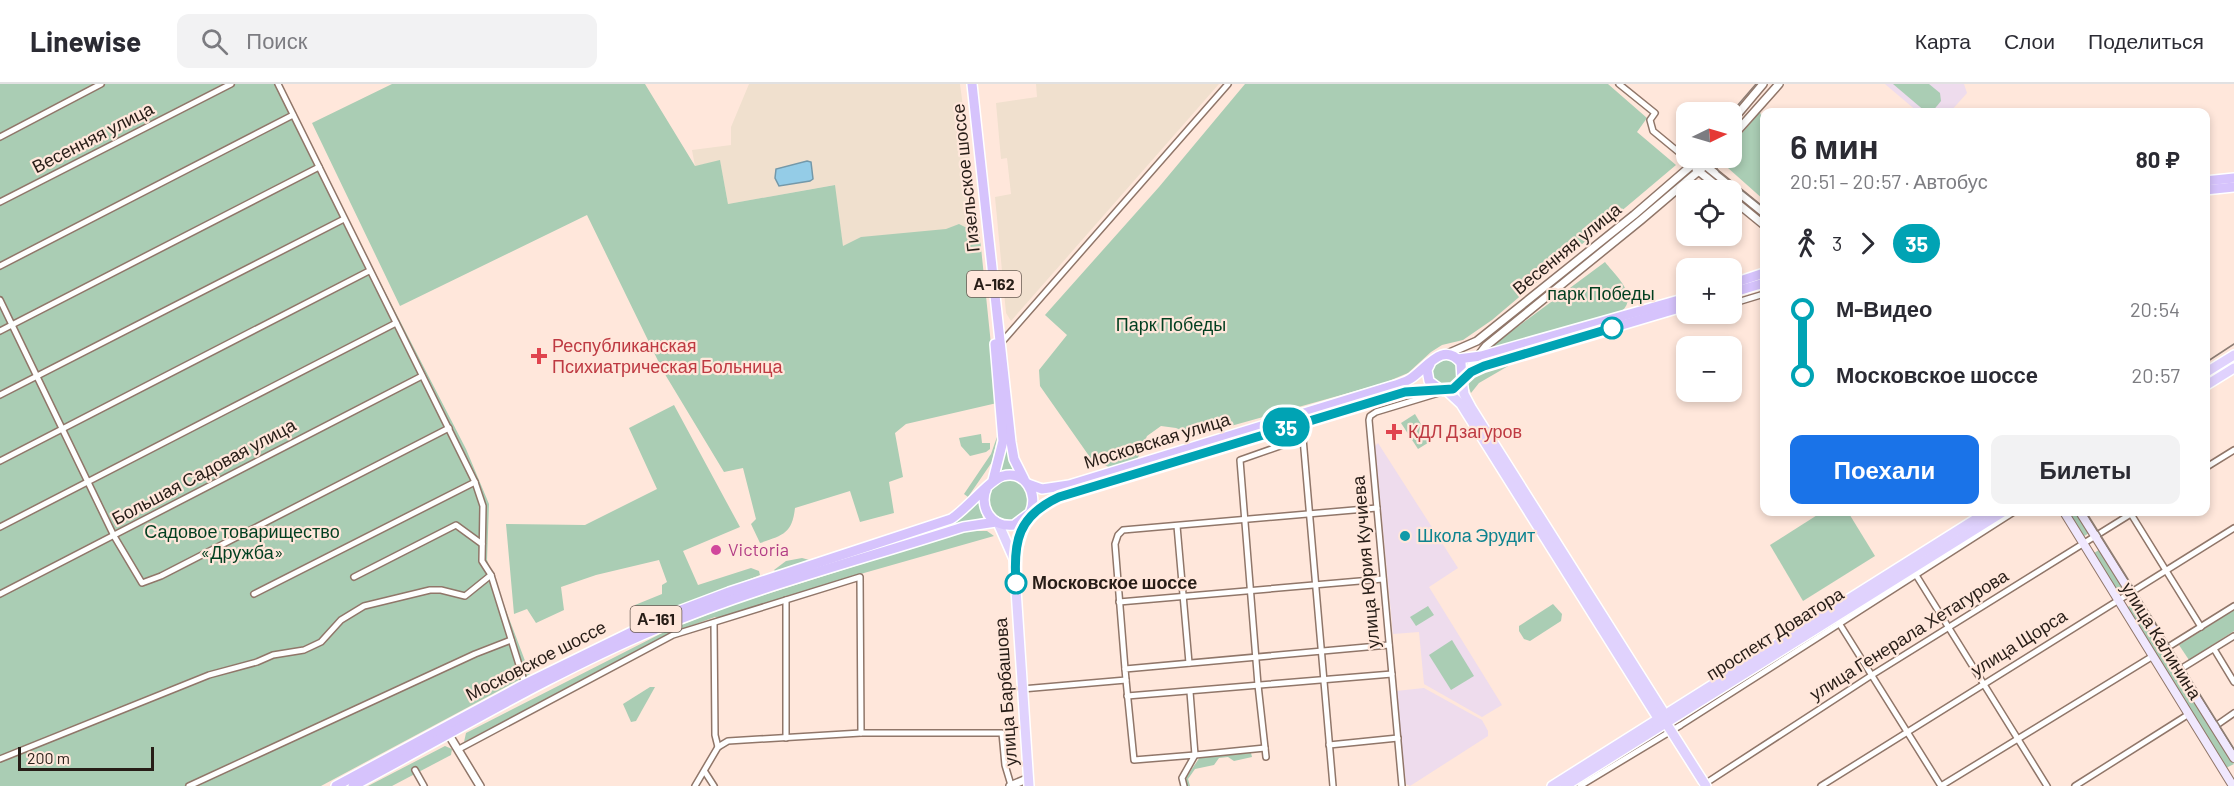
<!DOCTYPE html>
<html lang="ru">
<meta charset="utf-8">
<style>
body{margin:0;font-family:Barlow,sans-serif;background:#f2f2f3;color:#2b2b33;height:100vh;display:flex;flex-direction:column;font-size:22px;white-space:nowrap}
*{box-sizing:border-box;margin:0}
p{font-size:20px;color:#7c7c81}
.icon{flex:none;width:33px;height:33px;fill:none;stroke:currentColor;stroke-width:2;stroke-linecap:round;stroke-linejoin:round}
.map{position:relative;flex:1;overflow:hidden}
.side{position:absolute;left:1760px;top:24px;width:450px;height:408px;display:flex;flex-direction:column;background:#fff;border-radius:12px;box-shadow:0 3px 9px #0003}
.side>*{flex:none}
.badge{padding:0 12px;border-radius:20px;font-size:21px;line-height:39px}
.needle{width:39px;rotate:85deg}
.controls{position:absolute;left:1676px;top:18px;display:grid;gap:12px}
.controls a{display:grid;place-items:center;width:66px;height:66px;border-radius:12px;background:#fff;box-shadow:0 3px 9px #0003;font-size:30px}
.scale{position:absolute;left:18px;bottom:15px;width:136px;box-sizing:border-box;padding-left:6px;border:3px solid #271d17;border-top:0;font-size:16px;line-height:21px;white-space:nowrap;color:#271d17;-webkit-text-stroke:4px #ffe7db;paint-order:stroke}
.map>.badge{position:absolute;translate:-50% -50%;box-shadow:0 0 0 3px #fff}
.legs{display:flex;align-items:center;gap:9px;height:66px;padding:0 30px;font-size:20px}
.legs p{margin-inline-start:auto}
.overview{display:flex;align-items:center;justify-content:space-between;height:102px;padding:0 30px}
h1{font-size:33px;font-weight:600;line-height:45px}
.action{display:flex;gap:12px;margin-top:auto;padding:12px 30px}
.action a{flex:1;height:69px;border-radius:12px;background:#1a73e8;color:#fff;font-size:24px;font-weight:600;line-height:69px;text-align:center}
.action a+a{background:#f2f2f3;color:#2b2b33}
ul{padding:0 30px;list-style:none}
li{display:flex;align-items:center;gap:21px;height:66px;font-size:22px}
li i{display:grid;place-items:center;width:9px;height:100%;margin:0 8px;background:currentColor}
li i::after{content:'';width:15px;height:15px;margin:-8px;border:4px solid;border-radius:50%;background:#fff}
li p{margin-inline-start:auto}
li:first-child i{background:linear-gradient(#0000 50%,currentColor 0)}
li:last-child i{background:linear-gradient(currentColor 50%,#0000 0)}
header{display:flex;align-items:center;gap:36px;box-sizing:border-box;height:84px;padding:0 30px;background:#fff;border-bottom:2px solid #e1e1e2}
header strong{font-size:28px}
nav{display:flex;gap:33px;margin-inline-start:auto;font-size:21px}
.search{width:420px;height:54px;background:#f2f2f3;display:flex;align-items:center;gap:15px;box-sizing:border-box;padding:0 21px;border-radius:12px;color:#7c7c81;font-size:22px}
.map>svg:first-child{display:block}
</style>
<header>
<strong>Linewise</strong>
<div class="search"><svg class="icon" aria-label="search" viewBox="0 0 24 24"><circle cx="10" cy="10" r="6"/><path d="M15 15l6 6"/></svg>Поиск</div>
<nav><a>Карта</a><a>Слои</a><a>Поделиться</a></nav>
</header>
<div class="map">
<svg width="2234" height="702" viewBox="0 0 2234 702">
<rect width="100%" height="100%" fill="#ffe7db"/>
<g fill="#f0e0ce">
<path d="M749,0H960L979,144L843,163L834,101L728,120L720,77L695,82L692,66L731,61V43Z"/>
<path d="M1036,0H1219L1011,237L1006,229L995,113L1011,110L1007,74L1001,75L996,19L1037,13Z"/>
</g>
<g fill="#eedced">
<path d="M1885,0H1964L1967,9L1950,28H1918Z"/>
<path d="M1378,359L1458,484L1429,503L1502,621L1482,633L1424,600L1419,548L1393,550L1375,362Z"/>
<path d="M1424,604L1482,636L1488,647V652L1410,702L1406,700L1396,607Z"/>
</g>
<g fill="#aacdb4">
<path d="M0,0H278L466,365L489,420L487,476L530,590L321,702H0Z"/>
<path d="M392,0H645L695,82L720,76L728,120L835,101L843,162L861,153L946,145L959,140L969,145L979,144L997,319L906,340L895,349L903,393L889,398L894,429L860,438L850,407L795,424C792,450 783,451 760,459L751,440L756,435L743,384L724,388L663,287L587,131L400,222L312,39Z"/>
<path d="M1245,0H1608L1647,34L1637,48L1676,81L1492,236L1463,256L1442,261L1431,268L1408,289L1384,299L1195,352L1176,344L1161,342L1147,352L1137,376L1111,384L1098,378L1094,379L1040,302L1039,286L1067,251L1045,231L1159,103Z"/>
<path d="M1893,0H1929L1940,9L1941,17L1932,28H1926Z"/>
<path d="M1760,28L1764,41V116L1719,76L1731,74V62Z"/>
<path d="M1605,178C1615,191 1639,211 1622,227L1485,267Z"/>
<circle cx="1445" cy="288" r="14"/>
<path d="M1510,281L1479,299L1471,309L1467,300L1475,291Z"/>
<path d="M674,321L740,443L683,467L698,501L751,484L759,487L760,491L643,538L635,521L662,510V501L667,498L659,476L596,491L561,503L564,526L536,539L527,525L514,530L506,440L585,441L657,405L629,344Z"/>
<path d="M1415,330L1431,357L1418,365L1401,339Z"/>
<path d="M981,350L982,359H990V365L986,368L970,372L961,362L959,354Z"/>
<path d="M998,350L992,378L968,413L964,410L991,370Z"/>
<path d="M1007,350L1015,387L999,388Z"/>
<circle cx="1008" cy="416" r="20"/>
<path d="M978,416L983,434L950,442Z"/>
<path d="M1822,428H1848L1875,472L1803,517L1770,461Z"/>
<path d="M2068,428H2076L2089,449L2083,453Z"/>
<path d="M966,447H987L994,452L864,489L722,535L715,533L671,549V551L464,658L466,649L670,545L738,519Z"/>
<path d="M2099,466L2122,503L2117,507L2094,469Z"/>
<path d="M802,474L813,477L776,488L774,486L786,477Z"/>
<path d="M1553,520L1562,530L1561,537L1530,557L1524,555L1519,547V542Z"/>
<path d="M2133,520L2234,680L2226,684L2126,524Z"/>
<path d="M1428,522L1434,531L1416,542L1410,533Z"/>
<path d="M2234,526V547L2189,576L2179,561Z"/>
<path d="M1452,556L1474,592L1451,606L1429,571Z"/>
<path d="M650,603H655L636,637L631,638L623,620Z"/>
<path d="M445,662L452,665L451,671L392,702H368Z"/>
<path d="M1251,669L1252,673L1234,677L1228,673L1219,674L1214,681L1195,685L1188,695L1190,702H1186L1183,698L1200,673Z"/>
</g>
<path fill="#94cce7" stroke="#7398a9" stroke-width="1.5" d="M807,77L811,78L813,95L810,97L779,102L775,94L776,85Z"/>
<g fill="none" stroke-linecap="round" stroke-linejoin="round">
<defs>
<g id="minor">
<path d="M278,0L475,398L483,422L482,477L491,491L525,600"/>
<path d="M1619,0L1655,29L1650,36L1653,47L1693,80"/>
<path d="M0,53L101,0"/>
<path d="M0,118L231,0"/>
<path d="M0,182L293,31"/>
<path d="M0,216L114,452L142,499L161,492L449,344"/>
<path d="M1731,220L1764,210"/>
<path d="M0,247L319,83"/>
<path d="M1001,259L1228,0"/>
<path d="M0,311L344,135"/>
<path d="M0,377L369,187"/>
<path d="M2205,384L2234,366"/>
<path d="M2131,430L2201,543"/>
<path d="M1177,442L1189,579"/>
<path d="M0,443L396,239"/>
<path d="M1916,491L2047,702"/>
<path d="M354,493L456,441L482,460"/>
<path d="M0,510L422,292"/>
<path d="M254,510L475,398"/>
<path d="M1119,518L1383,495"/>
<path d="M714,539L715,651L718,663"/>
<path d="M1839,539L1941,702L2153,572"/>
<path d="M2165,565L2234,522"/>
<path d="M2214,565L2234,598"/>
<path d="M1125,585L1115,460L1118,451L1123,446L1377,424"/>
<path d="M2179,586L2234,552"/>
<path d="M1126,596L1134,676L1195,671L1182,694L1184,702"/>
<path d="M1022,605L1126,596L1125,585L1389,561"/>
<path d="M1190,608L1195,671L1265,664"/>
<path d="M1127,612L1392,590"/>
<path d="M2214,643L2234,629"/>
<path d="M786,654V516"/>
<path d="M1329,661L1398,654"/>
<path d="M459,665L673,551L860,493L861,649"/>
<path d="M1266,673L1258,601L1240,376L1303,354L1333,702"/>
<path d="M0,675L209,591L257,578L273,571L304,566L321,558L341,536L364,522L430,506H441L465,512L491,491"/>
<path d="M415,686L424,702"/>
<path d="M705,688L714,702"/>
<path d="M1703,701L1872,591L2134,428"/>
<path d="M189,702L475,570L511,556"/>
<path d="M695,702L718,663L728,657L861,649H1002L1005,681L1011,701"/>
<path d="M1402,702L1369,336L1370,332L1376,328L1442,308"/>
<path d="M1580,702L1681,641L2014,428"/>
<path d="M1821,702L2234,444"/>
<path d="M2075,702L2189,630"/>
</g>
<g id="tertiary">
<path d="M1731,38L1763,0"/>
<path d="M1731,54L1779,0"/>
<path d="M1701,81L1706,82L1764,129"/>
<path d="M1696,85L1722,106"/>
<path d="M1731,114L1764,141"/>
<path d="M1447,270L1477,257L1634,131L1700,74"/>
<path d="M1464,290L1486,262L1641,136L1714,74"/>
<path d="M449,651L480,702"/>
<path d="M1010,702L1029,694"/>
</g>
<g id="secondary">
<path d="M2064,428L2233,702"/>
<path d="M2080,428L2234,674"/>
</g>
<g id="primary">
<path d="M2205,289L2234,271"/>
<path d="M1462,296L1464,310L1472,325L1662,626L1666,639L1706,702"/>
<path d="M2205,302L2234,284"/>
<path d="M1447,307L1461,320L1658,634L1661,636"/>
<path d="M1026,435L1014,475L1029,702"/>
<path d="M998,439L1013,473"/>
<path d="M1552,702L1987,428"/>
<path d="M1565,702L2003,428"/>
</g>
<g id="trunk">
<path d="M972,0L1011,358L1014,375L1024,395"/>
<path d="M2205,97L2234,94"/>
<path d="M2205,106L2234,103"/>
<path d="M1731,200L1764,189"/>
<path d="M1731,209L1764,199"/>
<path d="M1458,275L1481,272L1686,214"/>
<path d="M1430,280L1427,286L1429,297L1441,306"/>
<path d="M993,396L1003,357L995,260"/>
<path d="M1028,400L1042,405L1069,401L1382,305C1391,302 1402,300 1410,295C1426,285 1443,256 1461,279L1462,296"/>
<path d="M1030,431L1050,417L1073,408L1405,308L1453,305L1471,288L1484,282L1686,222"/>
<path d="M336,702L525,600L660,534L729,508L951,435C966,426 990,395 1003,392C1025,386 1039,410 1030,429L1014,441C992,444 978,424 987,403"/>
<path d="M353,702C453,649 552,589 656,545C755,503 861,476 963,443L996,438"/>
</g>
</defs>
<use href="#minor" stroke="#907669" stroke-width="8"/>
<use href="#tertiary" stroke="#907669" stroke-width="10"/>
<use href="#secondary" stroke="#907669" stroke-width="10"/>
<use href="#primary" stroke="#fff" stroke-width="12"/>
<use href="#trunk" stroke="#fff" stroke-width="12"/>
<use href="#minor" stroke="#fff" stroke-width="5"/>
<use href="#tertiary" stroke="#fff" stroke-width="7"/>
<use href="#secondary" stroke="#f0e8fe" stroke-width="8"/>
<use href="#primary" stroke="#e0d2fd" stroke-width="9"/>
<use href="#trunk" stroke="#d6c3fc" stroke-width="9"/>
<g stroke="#8d7d74" stroke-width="1.5">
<path d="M1731,29L1756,0"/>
<path d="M1711,74L1719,88L1764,124"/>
<path d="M2205,279L2234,260"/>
<path d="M2086,428L2234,665"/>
</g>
</g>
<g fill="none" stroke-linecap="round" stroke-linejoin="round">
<defs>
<path id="line-1" d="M1016,499C1013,457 1018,432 1059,413L1405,308L1453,305L1471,288L1484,282L1612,244"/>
</defs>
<use href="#line-1" stroke="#fff" stroke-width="14"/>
<use href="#line-1" stroke="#00a3b4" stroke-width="9"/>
</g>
<g fill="#fff" stroke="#00a3b4" stroke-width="3">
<circle cx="1612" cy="244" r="10"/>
<circle cx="1016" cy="499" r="10"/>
</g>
<g fill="#e0444e" stroke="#ffe7db" stroke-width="2">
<path d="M536 263h6v6h6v6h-6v6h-6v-6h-6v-6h6z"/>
<path d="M1391 339h6v6h6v6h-6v6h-6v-6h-6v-6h6z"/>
</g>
<circle fill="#0f9aa8" stroke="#ffe7db" stroke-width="2" cx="1405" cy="452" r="6"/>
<circle fill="#d1479c" stroke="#ffe7db" stroke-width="2" cx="716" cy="466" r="6"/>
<g text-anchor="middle" stroke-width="4.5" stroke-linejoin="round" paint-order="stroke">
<g fill="#ffe7db" stroke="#685a52" stroke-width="1.5">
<rect x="967" y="187" width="54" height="26" rx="4.5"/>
<rect x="630.5" y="522" width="51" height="26" rx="4.5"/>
</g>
<g font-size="16" font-weight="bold" fill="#271d17">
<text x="994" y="206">А-162</text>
<text x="656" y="541">А-161</text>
</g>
<g font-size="18" fill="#271d17" stroke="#ffe7db">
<text transform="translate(93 54) rotate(-27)" y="6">Весенняя улица</text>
<text transform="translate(966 94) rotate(-96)" y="6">Гизельское шоссе</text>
<text transform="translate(1567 165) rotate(-39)" y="6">Весенняя улица</text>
<text transform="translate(1157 357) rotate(-17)" y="6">Московская улица</text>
<text transform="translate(204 388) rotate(-28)" y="6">Большая Садовая улица</text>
<text transform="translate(1366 478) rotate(-95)" y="6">улица Юрия Кучиева</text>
<text transform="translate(1775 550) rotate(-32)" y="6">проспект Доватора</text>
<text transform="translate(1909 551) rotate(-32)" y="6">улица Генерала Хетагурова</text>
<text transform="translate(2161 557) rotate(58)" y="6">улица Калинина</text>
<text transform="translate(2019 559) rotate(-32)" y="6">улица Щорса</text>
<text transform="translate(536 577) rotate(-27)" y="6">Московское шоссе</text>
<text transform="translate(1006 608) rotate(-94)" y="6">улица Барбашова</text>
</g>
<g font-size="18" fill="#023f20" stroke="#ffe7db">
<text x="1601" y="216">парк Победы</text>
<text x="1171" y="247">Парк Победы</text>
<text x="242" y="454">Садовое товарищество<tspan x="242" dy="21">«Дружба»</tspan></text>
</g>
<g font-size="18" fill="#be3a42" stroke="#ffe7db" text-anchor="start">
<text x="552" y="268">Республиканская<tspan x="552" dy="21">Психиатрическая Больница</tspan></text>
<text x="1408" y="354">КДЛ Дзагуров</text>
</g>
<g font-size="18" fill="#0d838f" stroke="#ffe7db" text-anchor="start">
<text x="1417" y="458">Школа Эрудит</text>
</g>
<g font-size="18" fill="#b23c85" stroke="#ffe7db" text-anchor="start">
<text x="728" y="472">Victoria</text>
</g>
<g font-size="18" font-weight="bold" fill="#271d17" stroke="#ffe7db" text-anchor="start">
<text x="1032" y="505">Московское шоссе</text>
</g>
</g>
</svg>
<div class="controls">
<a><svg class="needle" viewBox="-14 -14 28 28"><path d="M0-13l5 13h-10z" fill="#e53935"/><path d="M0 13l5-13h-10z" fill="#7c7c81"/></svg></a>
<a><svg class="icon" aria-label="locate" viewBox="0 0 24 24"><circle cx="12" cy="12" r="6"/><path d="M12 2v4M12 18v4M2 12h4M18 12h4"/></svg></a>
<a>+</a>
<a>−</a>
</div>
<div class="scale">200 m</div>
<b class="badge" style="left:1286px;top:343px;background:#00a3b4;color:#fff">35</b>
<section class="side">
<div class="overview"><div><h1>6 мин</h1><p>20:51 – 20:57 · Автобус</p></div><b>80 ₽</b></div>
<div class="legs"><svg class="icon" aria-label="walk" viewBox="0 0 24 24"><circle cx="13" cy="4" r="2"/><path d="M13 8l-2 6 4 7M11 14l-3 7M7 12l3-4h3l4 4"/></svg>3<svg class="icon" aria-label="forward" viewBox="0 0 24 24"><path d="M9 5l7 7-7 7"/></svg><b class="badge" style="background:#00a3b4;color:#fff">35</b></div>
<ul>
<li><i style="color:#00a3b4"></i><b>М-Видео</b><p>20:54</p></li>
<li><i style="color:#00a3b4"></i><b>Московское шоссе</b><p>20:57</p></li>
</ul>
<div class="action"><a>Поехали</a><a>Билеты</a></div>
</section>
</div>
